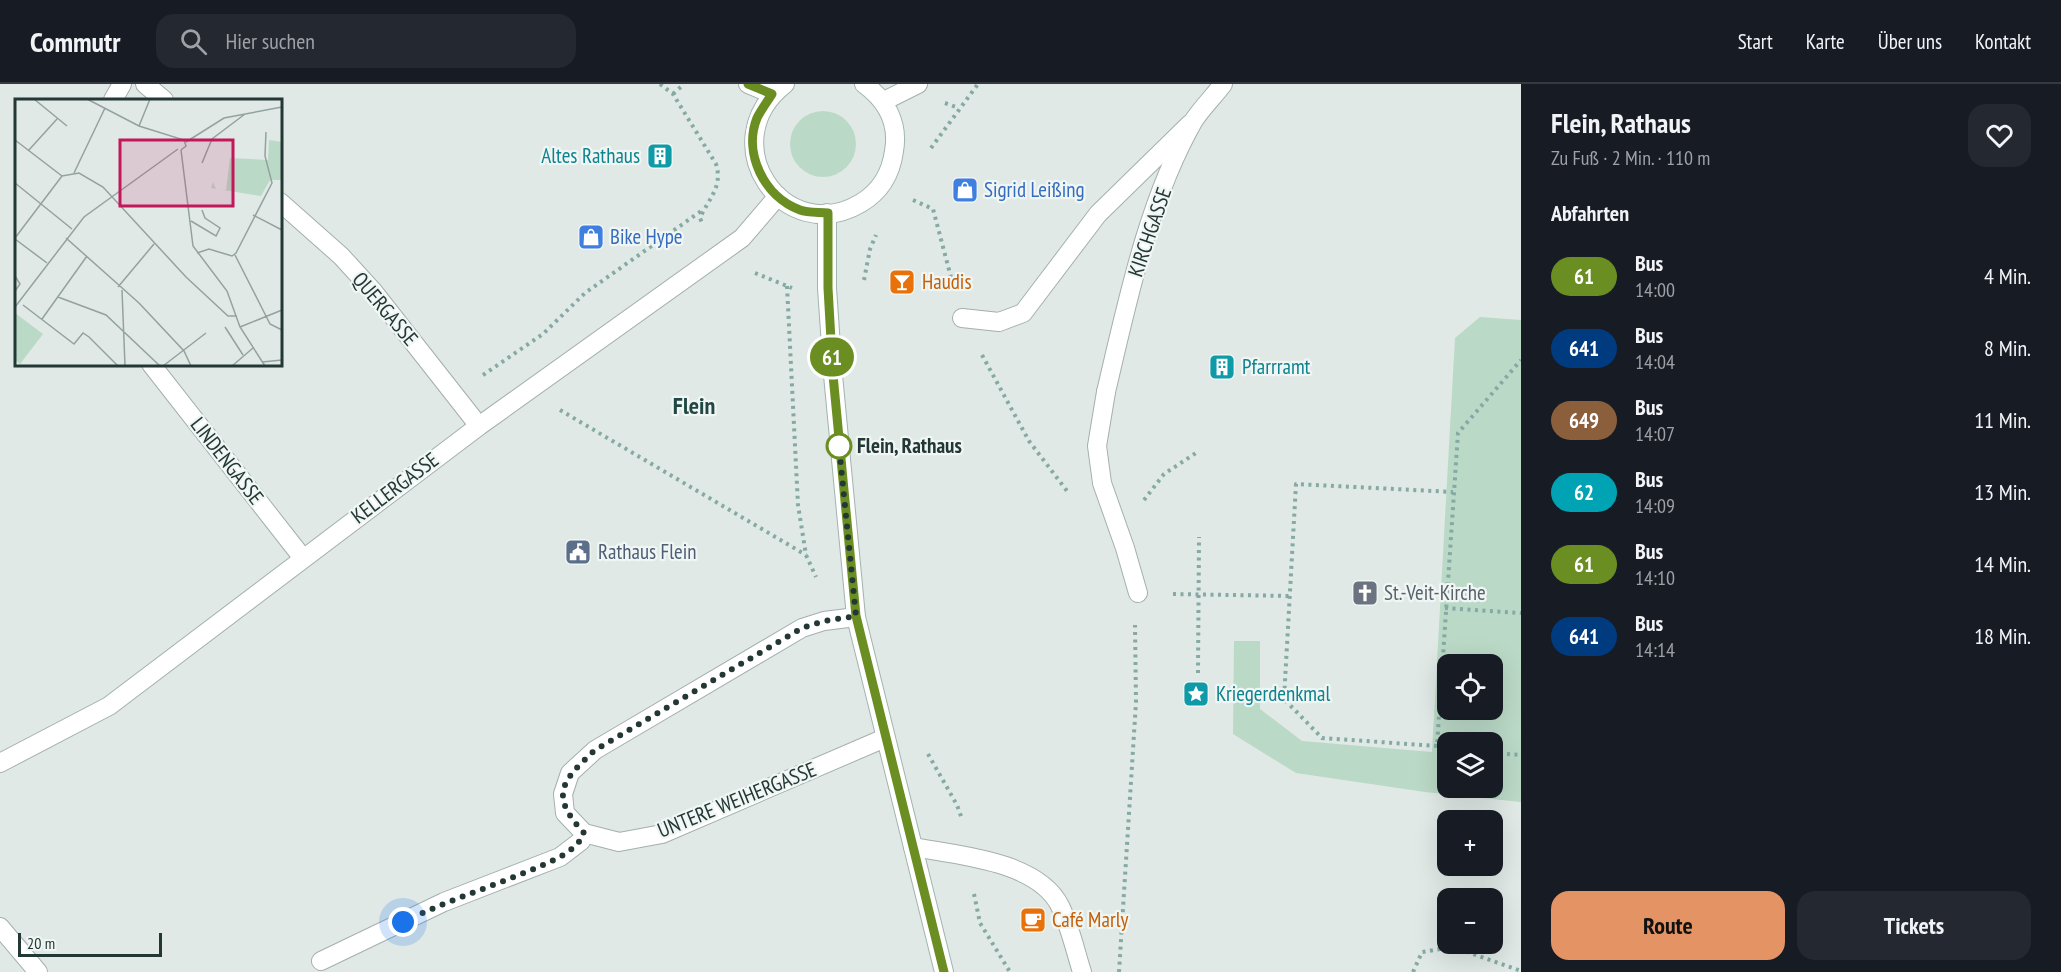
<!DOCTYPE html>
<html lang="de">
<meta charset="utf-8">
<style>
body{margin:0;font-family:"PT Sans Narrow",sans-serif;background:#242831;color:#f1f3f6;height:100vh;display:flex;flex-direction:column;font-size:22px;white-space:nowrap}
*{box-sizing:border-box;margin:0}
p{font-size:20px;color:#9ea1a6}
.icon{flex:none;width:33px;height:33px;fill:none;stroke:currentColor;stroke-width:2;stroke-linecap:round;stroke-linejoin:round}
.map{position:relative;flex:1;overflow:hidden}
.panel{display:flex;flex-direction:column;background:#171b24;width:540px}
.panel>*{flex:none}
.badge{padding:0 12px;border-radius:20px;font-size:21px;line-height:39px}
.tools{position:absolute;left:1437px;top:570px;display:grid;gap:12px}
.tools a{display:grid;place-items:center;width:66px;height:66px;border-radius:12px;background:#171b24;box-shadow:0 6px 24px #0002;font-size:30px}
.scale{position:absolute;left:18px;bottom:15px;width:144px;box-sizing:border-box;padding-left:6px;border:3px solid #233835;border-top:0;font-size:16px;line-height:21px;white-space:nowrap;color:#233835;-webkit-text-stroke:4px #f0f6f4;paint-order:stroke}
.you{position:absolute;width:30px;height:30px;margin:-15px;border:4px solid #fff;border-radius:50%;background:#1a73e8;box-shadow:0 0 0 9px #1a73e833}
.map>.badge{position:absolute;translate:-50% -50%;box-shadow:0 0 0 3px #fff}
h2{padding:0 30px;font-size:22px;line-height:54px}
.round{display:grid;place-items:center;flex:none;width:63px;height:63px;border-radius:18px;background:#242831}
.head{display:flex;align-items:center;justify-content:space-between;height:102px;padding:0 30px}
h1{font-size:28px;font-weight:600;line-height:45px}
.button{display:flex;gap:12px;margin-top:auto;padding:12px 30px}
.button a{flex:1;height:69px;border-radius:18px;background:#e39364;color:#111;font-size:24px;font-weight:600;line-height:69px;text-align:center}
.button a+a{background:#242831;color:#f1f3f6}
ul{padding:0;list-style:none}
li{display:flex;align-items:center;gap:18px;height:72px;padding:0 30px}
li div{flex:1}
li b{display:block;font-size:22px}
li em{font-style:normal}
li .badge{min-width:66px;font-weight:700;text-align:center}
header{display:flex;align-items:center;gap:36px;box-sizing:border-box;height:84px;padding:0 30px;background:#171b24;border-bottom:2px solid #363941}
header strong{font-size:28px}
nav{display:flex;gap:33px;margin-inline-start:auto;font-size:21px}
.search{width:420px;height:54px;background:#242831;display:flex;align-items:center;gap:15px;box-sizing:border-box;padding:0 21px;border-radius:18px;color:#9ea1a6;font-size:22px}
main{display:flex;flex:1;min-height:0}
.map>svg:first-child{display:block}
</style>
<header>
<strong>Commutr</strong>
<div class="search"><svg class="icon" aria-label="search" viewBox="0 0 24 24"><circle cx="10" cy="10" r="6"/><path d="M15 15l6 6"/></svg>Hier suchen</div>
<nav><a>Start</a><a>Karte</a><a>Über uns</a><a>Kontakt</a></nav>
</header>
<main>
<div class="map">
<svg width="1521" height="888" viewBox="0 0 1521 888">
<rect width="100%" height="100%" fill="#e0e9e6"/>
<g fill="#bbd9c7" fill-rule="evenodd">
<circle cx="823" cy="60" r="33"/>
<path d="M1480,233L1521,236V718L1425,708L1296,689L1233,650L1234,557H1260V625L1302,657L1432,668L1455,254ZM1448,580H1492V626H1448ZM1448,658H1492V704H1448Z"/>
</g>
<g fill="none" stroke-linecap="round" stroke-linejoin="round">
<defs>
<g id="service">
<path d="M145,0L164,16"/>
<path d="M113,16L122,0"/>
<path d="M280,118L341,172L373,207L479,342"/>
<path d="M962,234L999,238L1023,229L1098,130L1190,40"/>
<path d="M151,280L302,473"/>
<path d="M1106,308L1097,362L1102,399L1125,464L1138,509"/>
<path d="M856,533L824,537L802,544L595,666L570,689L563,710L565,729L584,749L619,758L662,750L885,654"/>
<path d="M913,763C957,771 1038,777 1060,822C1070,842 1075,866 1082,888"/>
<path d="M321,877L444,818L560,773L581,757L584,749"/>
</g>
<g id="minor">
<path d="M884,17L918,0"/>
<path d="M1106,308C1127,219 1148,116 1194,36C1202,24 1214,12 1223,0"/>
<path d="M0,679L109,622L479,342L742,154L778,112"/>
<path d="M0,843L38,888"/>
</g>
<g id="secondary">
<path d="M748,0L772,10"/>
<path d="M785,0C711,58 784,165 861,119C881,107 891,90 894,67C899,39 886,16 864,0"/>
<path d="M827,129V204L833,291L856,533L944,888"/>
</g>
</defs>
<use href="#service" stroke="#a4b0ad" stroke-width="20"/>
<use href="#minor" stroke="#a4b0ad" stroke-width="20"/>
<use href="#secondary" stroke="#a1b4af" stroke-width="20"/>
<g stroke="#84aaa3" stroke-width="4" stroke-dasharray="3 4.5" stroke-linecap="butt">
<path d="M660,0L673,10L716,80C723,103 709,114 700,134L702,139"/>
<path d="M673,10L684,0"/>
<path d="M945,19L959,24"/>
<path d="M931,64L978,0"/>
<path d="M913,116L933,125L953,201"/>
<path d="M755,189L792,204"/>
<path d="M864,196L870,165L876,151"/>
<path d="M787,202L798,421L806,471L816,493"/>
<path d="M982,271L1029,357L1067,407"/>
<path d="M483,291L543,250L585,209L704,125"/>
<path d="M560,326L806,471"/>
<path d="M1144,416L1164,390L1199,367"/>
<path d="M1173,510L1289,512"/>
<path d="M1445,524L1521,529"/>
<path d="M1198,589L1199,453"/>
<path d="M1437,662L1322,654L1284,615L1296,400L1453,408"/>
<path d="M1448,664L1437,662L1458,349L1521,276"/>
<path d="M1492,669L1521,671"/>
<path d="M928,670L957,721L962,735"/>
<path d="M974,810L980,839L1010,888"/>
<path d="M1119,888L1136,618L1135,541"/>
<path d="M1413,888L1422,868L1453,863L1521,887"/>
</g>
<use href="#service" stroke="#fff" stroke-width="18"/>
<use href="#minor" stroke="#fff" stroke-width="18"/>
<use href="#secondary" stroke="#fff" stroke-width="18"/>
</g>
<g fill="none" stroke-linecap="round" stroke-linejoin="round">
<defs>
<path id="line" d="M748,0L772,10C767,18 761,26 757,34C743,69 764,113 800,126C808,129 819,128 828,129V204L833,291L856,532L944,888"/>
</defs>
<use href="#line" stroke="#fff" stroke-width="14"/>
<use href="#line" stroke="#6b8e23" stroke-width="9"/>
<path stroke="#233835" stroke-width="6" stroke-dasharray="0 10.8" d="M403,838C454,813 508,798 558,774C569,768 580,760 584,749C549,711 561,698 595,666L802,544L824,537L856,532L839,362"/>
</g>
<defs>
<symbol id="building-square" viewBox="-11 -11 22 22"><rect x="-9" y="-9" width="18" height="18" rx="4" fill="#0f9aa8" stroke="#f0f6f4"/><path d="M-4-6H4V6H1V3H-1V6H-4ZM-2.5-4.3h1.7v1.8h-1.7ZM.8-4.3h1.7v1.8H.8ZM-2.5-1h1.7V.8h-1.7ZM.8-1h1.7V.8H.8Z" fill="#fff"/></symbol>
<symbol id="shop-square" viewBox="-11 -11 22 22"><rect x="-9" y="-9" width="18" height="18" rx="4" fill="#3f7fe0" stroke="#f0f6f4"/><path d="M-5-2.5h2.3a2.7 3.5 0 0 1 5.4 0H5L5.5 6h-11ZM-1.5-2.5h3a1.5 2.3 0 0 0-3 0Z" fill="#fff"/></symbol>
<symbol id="bar-square" viewBox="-11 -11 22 22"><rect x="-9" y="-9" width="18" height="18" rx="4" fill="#e8710a" stroke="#f0f6f4"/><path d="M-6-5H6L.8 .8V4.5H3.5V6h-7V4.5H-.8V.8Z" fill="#fff"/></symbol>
<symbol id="civic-square" viewBox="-11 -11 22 22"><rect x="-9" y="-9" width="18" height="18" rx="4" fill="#5c6f8a" stroke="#f0f6f4"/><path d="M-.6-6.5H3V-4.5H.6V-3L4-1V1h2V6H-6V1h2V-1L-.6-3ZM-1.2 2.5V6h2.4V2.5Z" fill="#fff"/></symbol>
<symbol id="church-square" viewBox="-11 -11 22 22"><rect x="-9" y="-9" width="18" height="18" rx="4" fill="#6b7280" stroke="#f0f6f4"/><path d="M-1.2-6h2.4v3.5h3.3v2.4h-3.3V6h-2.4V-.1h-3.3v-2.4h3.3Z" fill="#fff"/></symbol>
<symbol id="sight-square" viewBox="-11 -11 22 22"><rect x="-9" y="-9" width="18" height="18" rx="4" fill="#0f9aa8" stroke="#f0f6f4"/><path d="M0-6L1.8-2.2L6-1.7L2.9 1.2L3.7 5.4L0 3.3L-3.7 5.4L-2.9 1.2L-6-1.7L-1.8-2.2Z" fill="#fff"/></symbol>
<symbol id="cafe-square" viewBox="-11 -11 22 22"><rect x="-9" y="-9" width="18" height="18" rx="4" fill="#e8710a" stroke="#f0f6f4"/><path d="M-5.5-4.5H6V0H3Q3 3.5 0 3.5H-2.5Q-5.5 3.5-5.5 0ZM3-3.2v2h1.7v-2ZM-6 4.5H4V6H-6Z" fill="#fff"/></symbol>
</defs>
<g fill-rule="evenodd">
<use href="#building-square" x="645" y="57" width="30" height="30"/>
<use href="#shop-square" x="950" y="91" width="30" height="30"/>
<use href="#shop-square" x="576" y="138" width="30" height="30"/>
<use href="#bar-square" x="887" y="183" width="30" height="30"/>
<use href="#building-square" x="1207" y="268" width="30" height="30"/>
<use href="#civic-square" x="563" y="453" width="30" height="30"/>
<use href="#church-square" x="1350" y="494" width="30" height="30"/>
<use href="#sight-square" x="1181" y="595" width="30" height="30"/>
<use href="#cafe-square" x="1018" y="821" width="30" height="30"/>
</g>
<circle fill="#fff" stroke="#6b8e23" stroke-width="3" cx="839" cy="362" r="12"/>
<g text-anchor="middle" stroke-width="4.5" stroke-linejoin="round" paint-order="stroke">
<g font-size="21" fill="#0d838f" stroke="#f0f6f4" text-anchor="start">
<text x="640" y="79" text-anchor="end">Altes Rathaus</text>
<text x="1242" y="290">Pfarrramt</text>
<text x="1216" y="617">Kriegerdenkmal</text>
</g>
<g font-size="21" fill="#366cbe" stroke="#f0f6f4" text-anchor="start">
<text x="984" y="113">Sigrid Leißing</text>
<text x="610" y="160">Bike Hype</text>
</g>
<g font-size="21" fill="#233835" stroke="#f0f6f4">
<text transform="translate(1150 148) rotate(-71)" y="7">KIRCHGASSE</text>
<text transform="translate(385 225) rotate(50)" y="7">QUERGASSE</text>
<text transform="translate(227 377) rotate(52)" y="7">LINDENGASSE</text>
<text transform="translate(395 404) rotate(-37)" y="7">KELLERGASSE</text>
<text transform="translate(737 716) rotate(-22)" y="7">UNTERE WEIHERGASSE</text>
</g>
<g font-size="21" fill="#c56008" stroke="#f0f6f4" text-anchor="start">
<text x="922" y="205">Haudis</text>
<text x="1052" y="843">Café Marly</text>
</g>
<g font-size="21" font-weight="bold" fill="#233835" stroke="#f0f6f4" text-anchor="start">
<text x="857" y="369">Flein, Rathaus</text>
</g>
<g font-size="21" fill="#4e5e75" stroke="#f0f6f4" text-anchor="start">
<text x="598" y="475">Rathaus Flein</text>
</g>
<g font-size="21" fill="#5b616d" stroke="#f0f6f4" text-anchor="start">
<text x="1384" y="516">St.-Veit-Kirche</text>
</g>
<g font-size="24" font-weight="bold" fill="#214843" stroke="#f0f6f4">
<text x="694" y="330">Flein</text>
</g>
</g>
<g transform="translate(15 15)">
<rect width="267" height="267" fill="#e0e9e6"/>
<path d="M254,41L267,43V81H255L246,97L196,89L198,83L201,90L211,91L215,59L253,61ZM0,214L28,235L5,265L0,261Z" fill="#bbd9c7"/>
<path fill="none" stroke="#94a29f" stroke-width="1.5" d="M19,0L52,27M72,0L124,27L169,41L171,47L166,51M124,27L135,0M0,41L47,77L64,74L88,88L171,178L213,217H222M171,43L209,19L267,8M166,51L178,147L212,192L225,228L250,267M13,52L42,20M187,64L197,40L230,15M59,74L90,9M0,84L57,130M238,116L267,131M176,122L201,137L205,129L190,119L187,111M0,139L47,77M51,139L124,204L169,252L176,267M0,140L32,164M182,154L194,150L217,157L221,154L257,84L250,57L251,33M220,156L255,225L267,231M0,177L5,185L0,192M103,188L139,145M107,191L110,267M43,198L91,216L145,267M8,206L59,245L68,234L74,238L103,267M0,208L69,118L163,50M27,220L72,157M210,228L228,256M225,228L267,211M247,263L267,261M148,267L191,234M217,267L238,249"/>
<path fill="#c2185b" fill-opacity="0.15" stroke="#c2185b" stroke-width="3" d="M105,41H218V107H105Z"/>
<rect width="267" height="267" fill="none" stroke="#233835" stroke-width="3"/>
</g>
</svg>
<div class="tools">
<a><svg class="icon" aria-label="locate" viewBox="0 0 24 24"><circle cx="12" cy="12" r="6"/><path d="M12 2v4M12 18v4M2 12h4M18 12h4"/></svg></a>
<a><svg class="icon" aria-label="layers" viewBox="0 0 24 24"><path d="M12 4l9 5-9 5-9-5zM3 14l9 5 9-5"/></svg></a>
<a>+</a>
<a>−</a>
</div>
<div class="scale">20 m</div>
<div class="you" style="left:403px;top:838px"></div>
<b class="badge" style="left:832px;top:273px;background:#6b8e23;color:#fff">61</b>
</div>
<section class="panel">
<div class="head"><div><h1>Flein, Rathaus</h1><p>Zu Fuß · 2 Min. · 110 m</p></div><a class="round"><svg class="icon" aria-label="heart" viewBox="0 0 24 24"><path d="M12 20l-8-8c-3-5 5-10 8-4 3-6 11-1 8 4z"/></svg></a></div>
<h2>Abfahrten</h2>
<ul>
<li><span class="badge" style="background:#6b8e23;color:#fff">61</span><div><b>Bus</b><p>14:00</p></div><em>4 Min.</em></li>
<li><span class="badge" style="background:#003b80;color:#fff">641</span><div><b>Bus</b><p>14:04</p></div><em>8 Min.</em></li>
<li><span class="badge" style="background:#8b5e3c;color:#fff">649</span><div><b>Bus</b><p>14:07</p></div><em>11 Min.</em></li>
<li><span class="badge" style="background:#00a3b4;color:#fff">62</span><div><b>Bus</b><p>14:09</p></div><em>13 Min.</em></li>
<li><span class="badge" style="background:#6b8e23;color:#fff">61</span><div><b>Bus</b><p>14:10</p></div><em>14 Min.</em></li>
<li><span class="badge" style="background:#003b80;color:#fff">641</span><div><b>Bus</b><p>14:14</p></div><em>18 Min.</em></li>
</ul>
<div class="button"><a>Route</a><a>Tickets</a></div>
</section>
</main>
